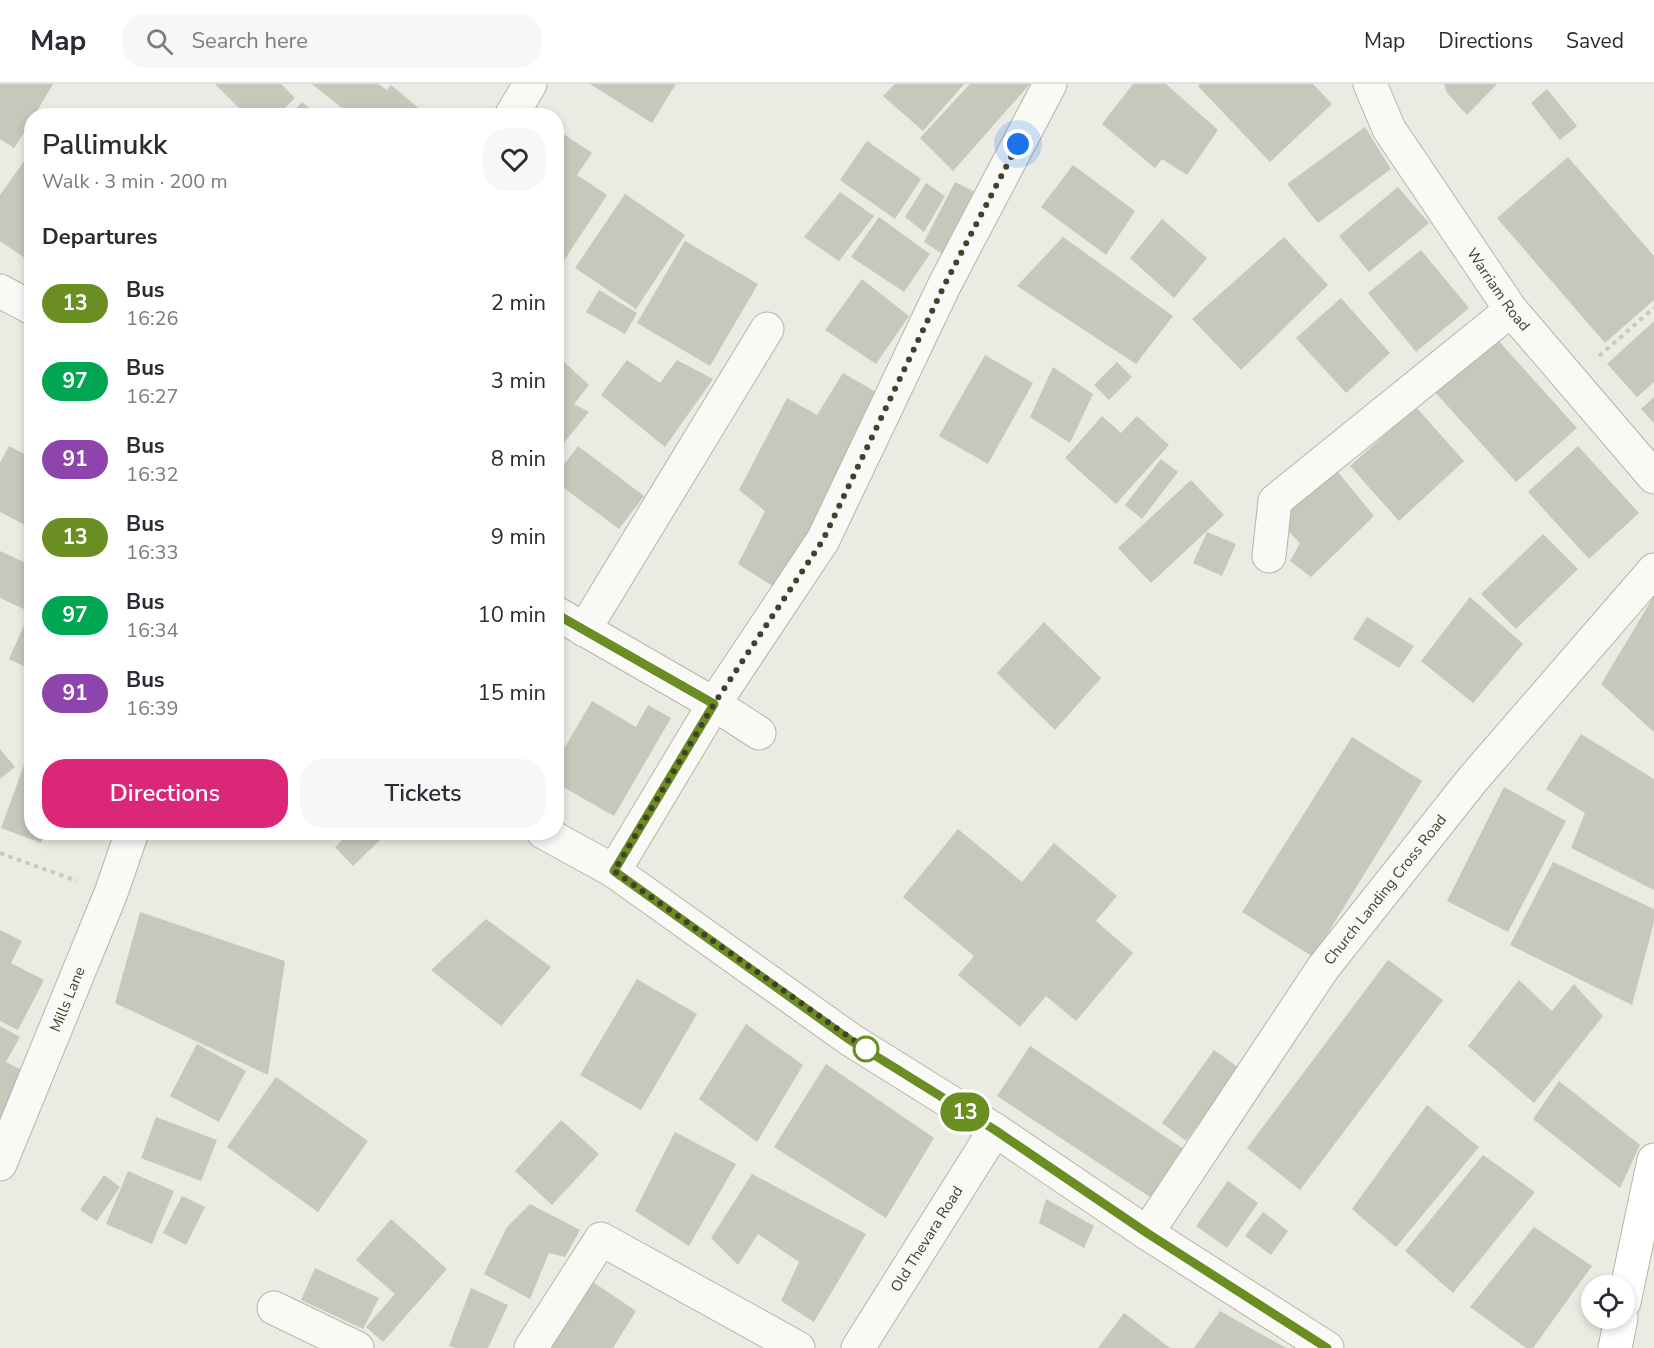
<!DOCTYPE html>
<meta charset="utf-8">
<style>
body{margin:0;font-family:"Nunito Sans",sans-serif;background:#f7f7f7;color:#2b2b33;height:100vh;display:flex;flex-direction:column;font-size:22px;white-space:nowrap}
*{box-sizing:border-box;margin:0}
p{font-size:20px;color:#7c7c81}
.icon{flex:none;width:33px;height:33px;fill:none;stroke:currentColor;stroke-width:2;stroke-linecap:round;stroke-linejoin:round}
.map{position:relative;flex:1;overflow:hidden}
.sheet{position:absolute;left:24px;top:24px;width:540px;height:732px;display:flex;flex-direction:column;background:#fff;border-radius:24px;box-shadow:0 3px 9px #0003}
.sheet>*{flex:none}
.badge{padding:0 12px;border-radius:20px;font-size:21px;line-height:39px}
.buttons{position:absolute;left:1581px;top:1191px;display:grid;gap:12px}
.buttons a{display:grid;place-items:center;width:54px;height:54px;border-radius:50%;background:#fff;box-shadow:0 3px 9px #0003;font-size:30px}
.you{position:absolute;width:30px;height:30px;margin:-15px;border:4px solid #fff;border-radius:50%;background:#1a73e8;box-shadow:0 0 0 9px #1a73e833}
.map>.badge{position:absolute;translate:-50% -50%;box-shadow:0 0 0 3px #fff}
h2{padding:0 18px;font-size:22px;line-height:54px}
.round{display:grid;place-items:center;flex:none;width:63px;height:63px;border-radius:24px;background:#f7f7f7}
.headline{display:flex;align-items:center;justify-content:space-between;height:102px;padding:0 18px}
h1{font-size:28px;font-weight:600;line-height:45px}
.primary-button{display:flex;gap:12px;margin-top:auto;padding:12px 18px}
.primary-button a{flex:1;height:69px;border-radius:24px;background:#db2777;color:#fff;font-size:24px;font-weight:600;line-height:69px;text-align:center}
.primary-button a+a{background:#f7f7f7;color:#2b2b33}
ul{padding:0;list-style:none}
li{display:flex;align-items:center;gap:18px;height:78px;padding:0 18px}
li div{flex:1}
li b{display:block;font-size:22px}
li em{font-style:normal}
li .badge{min-width:66px;font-weight:700;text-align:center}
header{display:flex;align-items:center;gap:36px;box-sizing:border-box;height:84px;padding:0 30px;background:#fff;border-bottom:2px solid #e1e1e2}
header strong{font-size:28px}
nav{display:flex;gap:33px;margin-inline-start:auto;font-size:21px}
.search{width:420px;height:54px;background:#f7f7f7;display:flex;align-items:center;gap:15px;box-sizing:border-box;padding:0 21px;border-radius:24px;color:#7c7c81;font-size:22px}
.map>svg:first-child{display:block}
</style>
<header>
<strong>Map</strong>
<div class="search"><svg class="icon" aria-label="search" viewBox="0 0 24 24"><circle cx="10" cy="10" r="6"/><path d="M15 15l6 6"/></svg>Search here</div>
<nav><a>Map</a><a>Directions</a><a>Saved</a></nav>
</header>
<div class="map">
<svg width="1654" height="1264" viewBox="0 0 1654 1264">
<rect width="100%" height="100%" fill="#ebebe3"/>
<g fill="#c7c7bb">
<path d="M0,0H53L34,32H32V36L14,64L0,55Z"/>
<path d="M215,0H281L295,14L277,32H247Z"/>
<path d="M312,0H378L387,6L391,1L428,32H352Z"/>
<path d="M590,0H676L652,39Z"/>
<path d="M895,0H964L923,47L883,12Z"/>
<path d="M970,0H1030L953,87L920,54Z"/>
<path d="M1133,0H1166L1218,46L1187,91L1162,75L1155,84L1102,40Z"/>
<path d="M1200,0H1313L1332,20L1270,78L1198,2Z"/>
<path d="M1444,0H1497L1467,31L1447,9Z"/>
<path d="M1547,5L1577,42L1560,56L1531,19Z"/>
<path d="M302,18L318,32H290Z"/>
<path d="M1365,43L1391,85L1318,139L1287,100Z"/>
<path d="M556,45L592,69L577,91L607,111L561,181L556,178Z"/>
<path d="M867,57L921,95L895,135L840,96Z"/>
<path d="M32,66V179L0,157V111Z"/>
<path d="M1568,73L1654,172V216L1605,259L1497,134Z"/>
<path d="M1073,81L1135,127L1106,171L1041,123Z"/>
<path d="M955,98L977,109L944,171L924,158Z"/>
<path d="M926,99L945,112L924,148L905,133Z"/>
<path d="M1398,103L1429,139L1369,188L1339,152Z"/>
<path d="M840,108L874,132L839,177L804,153Z"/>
<path d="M625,110L685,151L636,225L575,184Z"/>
<path d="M879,133L930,170L904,208L851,173Z"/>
<path d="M1162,135L1207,174L1174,214L1130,174Z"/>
<path d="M1063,153L1173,232L1136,280L1017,202Z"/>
<path d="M1284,153L1328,201L1241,286L1192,235Z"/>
<path d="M685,157L758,200L710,282L637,239Z"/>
<path d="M1421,166L1469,224L1416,268L1368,209Z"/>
<path d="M862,195L909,232L876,280L825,246Z"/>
<path d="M599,206L637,229L625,250L586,228Z"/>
<path d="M1341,214L1390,269L1346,309L1296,254Z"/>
<path d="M1654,237V298L1637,313L1607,280Z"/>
<path d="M1496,254L1577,344L1516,398L1435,308Z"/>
<path d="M985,271L1033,299L988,380L939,352Z"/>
<path d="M561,275L589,301L574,320L589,328L558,366L556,281Z"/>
<path d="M627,276L660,299L677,276L713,295L665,363L601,311Z"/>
<path d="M1117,278L1132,293L1109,316L1094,301Z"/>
<path d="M1053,283L1093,310L1070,359L1030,333Z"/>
<path d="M843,289L881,311L782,508L738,480L765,427L739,406L787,314L817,331Z"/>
<path d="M1654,313V339L1641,325Z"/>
<path d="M1416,323L1464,377L1399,437L1350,382Z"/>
<path d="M1102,332L1121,349L1137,332L1169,361L1116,420L1065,374Z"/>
<path d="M9,362L32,374V438L29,443L0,428V379Z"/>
<path d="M578,362L644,412L619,445L556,398V391Z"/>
<path d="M1578,362L1639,429L1589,475L1528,408Z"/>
<path d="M1161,375L1178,388L1142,435L1125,421Z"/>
<path d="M1337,387L1374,432L1311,493L1290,477L1300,459L1287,446L1290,419Z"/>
<path d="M1191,396L1224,431L1151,499L1118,464Z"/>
<path d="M1207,448L1236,460L1222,492L1193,479Z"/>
<path d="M1543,450L1578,485L1516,545L1481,510Z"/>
<path d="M0,467L32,482V586L9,575L30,528L0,514Z"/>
<path d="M1654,512V648L1601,600Z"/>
<path d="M1470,513L1523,560L1473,619L1421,577Z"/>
<path d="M1367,533L1414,562L1399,584L1353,555Z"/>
<path d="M1044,538L1101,594L1055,646L997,589Z"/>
<path d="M592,617L636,643L648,621L671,634L614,732L556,699V678Z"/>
<path d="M1581,650L1654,695V806L1571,764L1585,729L1546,705Z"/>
<path d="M1352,653L1422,697L1313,873L1242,828Z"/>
<path d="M31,662L32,748H45L41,759L1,744Z"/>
<path d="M0,665L15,683L0,695Z"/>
<path d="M1504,703L1566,737L1508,848L1447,817Z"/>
<path d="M958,745L1022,798L1054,759L1117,812L1096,837L1133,869L1076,937L1046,912L1020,943L958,891L974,872L903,813Z"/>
<path d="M351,748H374L381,755L353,782L335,763Z"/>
<path d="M1553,778L1654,825V838L1632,921L1510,861Z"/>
<path d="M140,828L285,877L268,991L115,919Z"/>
<path d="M486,835L551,883L501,942L431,886Z"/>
<path d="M0,846L22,857L11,879L44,896L18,946L0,937Z"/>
<path d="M1388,876L1443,916L1300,1106L1247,1064Z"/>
<path d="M637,895L697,930L641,1026L580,991Z"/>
<path d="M1519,896L1552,927L1574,900L1603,932L1534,1019L1468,962Z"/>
<path d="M746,940L803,981L757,1058L699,1015Z"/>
<path d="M0,942L20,953L6,978L26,988L0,1037Z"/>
<path d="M197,960L246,987L219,1038L170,1012Z"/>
<path d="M1030,962L1185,1066L1153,1115L997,1012Z"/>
<path d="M1214,966L1239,984L1186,1057L1162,1039Z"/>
<path d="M826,980L934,1054L886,1134L774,1063Z"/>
<path d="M276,993L368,1057L318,1128L227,1063Z"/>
<path d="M1559,997L1640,1061L1620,1104L1533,1035Z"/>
<path d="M1427,1021L1479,1063L1396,1163L1352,1125Z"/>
<path d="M156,1033L217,1056L201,1097L141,1074Z"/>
<path d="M561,1036L599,1070L552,1121L515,1087Z"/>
<path d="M675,1048L736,1080L689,1162L635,1127Z"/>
<path d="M1483,1071L1535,1108L1453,1209L1405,1167Z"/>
<path d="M128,1087L174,1107L152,1160L106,1140Z"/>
<path d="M752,1090L866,1150L814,1238L781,1217L799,1178L758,1150L738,1181L711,1154Z"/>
<path d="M104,1091L120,1103L97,1137L80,1126Z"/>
<path d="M1228,1097L1258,1119L1227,1164L1196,1142Z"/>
<path d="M182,1112L205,1123L186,1161L163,1149Z"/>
<path d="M1046,1115L1094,1142L1084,1164L1039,1139Z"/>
<path d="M530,1120L580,1146L565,1173L549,1169L530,1215L484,1190L507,1143Z"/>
<path d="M1263,1128L1288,1147L1271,1171L1245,1152Z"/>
<path d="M391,1135L447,1185L383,1258L366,1243L395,1210L356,1176Z"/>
<path d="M1534,1143L1592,1182L1533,1264H1526L1470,1223Z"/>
<path d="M315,1184L379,1214L363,1245L301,1216Z"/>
<path d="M584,1192L636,1227L613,1264H546Z"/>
<path d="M471,1204L508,1221L488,1264H456L449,1262Z"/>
<path d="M1220,1227L1286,1264H1194Z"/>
<path d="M1124,1229L1170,1264H1098Z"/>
</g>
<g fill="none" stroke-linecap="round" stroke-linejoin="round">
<defs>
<g id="minor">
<path id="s1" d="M1370,0L1389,45L1511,226L1654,393"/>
<path d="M511,32L530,0"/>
<path d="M0,207L32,224"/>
<path d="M1269,472L1275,417L1511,226"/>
<path d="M556,529L714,620L759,649"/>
<path d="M584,546L767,245"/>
<path d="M543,748L614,787L851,956L995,1046L1147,1149L1327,1264"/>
<path d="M614,787L714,620L823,456L945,200L1050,0"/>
<path id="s2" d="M0,1080L111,809L132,748"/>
<path id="s3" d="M1147,1149L1323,884L1473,695L1654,486"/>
<path d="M274,1224L357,1264"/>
<path d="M531,1264L601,1155L798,1264"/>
<path id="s4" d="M858,1264L995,1046"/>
</g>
<g id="major">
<path d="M1624,1218L1654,1076"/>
<path d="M1615,1264L1621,1234"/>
</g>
</defs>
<use href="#minor" stroke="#b5b5a8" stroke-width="35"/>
<use href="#major" stroke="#b6b6a3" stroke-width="35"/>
<g stroke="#c9c9c1" stroke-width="4" stroke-dasharray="4.5 4.5" stroke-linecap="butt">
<path d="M1599,272L1654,224"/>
<path d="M0,769L77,797"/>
</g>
<use href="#minor" stroke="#f9f9f6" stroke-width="33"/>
<use href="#major" stroke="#fff" stroke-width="33"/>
</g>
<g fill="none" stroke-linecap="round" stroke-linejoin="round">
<defs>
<path id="line" d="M556,530L714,620L614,787L850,956L995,1046L1147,1149L1327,1264"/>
</defs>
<use href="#line" stroke="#fff" stroke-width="14"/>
<use href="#line" stroke="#6b8e23" stroke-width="9"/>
<path stroke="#42422c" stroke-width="6" stroke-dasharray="0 10.8" d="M866,965L869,967L614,787L714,620L823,456L945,200L1018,60"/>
</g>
<circle fill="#fff" stroke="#6b8e23" stroke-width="3" cx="866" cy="965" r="12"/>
<g text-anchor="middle" stroke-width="6" stroke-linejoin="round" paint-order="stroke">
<g font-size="15" fill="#42422c" stroke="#f8f8f3">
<text dy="5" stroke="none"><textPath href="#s1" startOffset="243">Warriam Road</textPath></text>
<text dy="5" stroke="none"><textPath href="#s3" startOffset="418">Church Landing Cross Road</textPath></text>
<text dy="5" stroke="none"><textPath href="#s2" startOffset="178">Mills Lane</textPath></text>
<text dy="5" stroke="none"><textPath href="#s4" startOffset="129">Old Thevara Road</textPath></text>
</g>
</g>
</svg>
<div class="buttons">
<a><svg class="icon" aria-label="locate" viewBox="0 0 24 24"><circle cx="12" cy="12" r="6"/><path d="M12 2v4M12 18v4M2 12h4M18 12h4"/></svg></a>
</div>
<div class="you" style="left:1018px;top:60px"></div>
<b class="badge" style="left:965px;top:1028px;background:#6b8e23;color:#fff">13</b>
<section class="sheet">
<div class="headline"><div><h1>Pallimukk</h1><p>Walk · 3 min · 200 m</p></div><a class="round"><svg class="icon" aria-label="heart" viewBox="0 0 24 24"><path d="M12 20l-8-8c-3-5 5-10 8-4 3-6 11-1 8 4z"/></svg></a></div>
<h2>Departures</h2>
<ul>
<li><span class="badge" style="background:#6b8e23;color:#fff">13</span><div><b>Bus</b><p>16:26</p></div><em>2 min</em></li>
<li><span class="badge" style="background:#00a651;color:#fff">97</span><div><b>Bus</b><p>16:27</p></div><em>3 min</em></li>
<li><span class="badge" style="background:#8e44ad;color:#fff">91</span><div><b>Bus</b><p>16:32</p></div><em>8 min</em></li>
<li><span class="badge" style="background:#6b8e23;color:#fff">13</span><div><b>Bus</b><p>16:33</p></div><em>9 min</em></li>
<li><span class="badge" style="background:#00a651;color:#fff">97</span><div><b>Bus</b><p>16:34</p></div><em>10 min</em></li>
<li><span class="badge" style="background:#8e44ad;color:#fff">91</span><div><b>Bus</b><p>16:39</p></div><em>15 min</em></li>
</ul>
<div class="primary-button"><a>Directions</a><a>Tickets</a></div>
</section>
</div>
